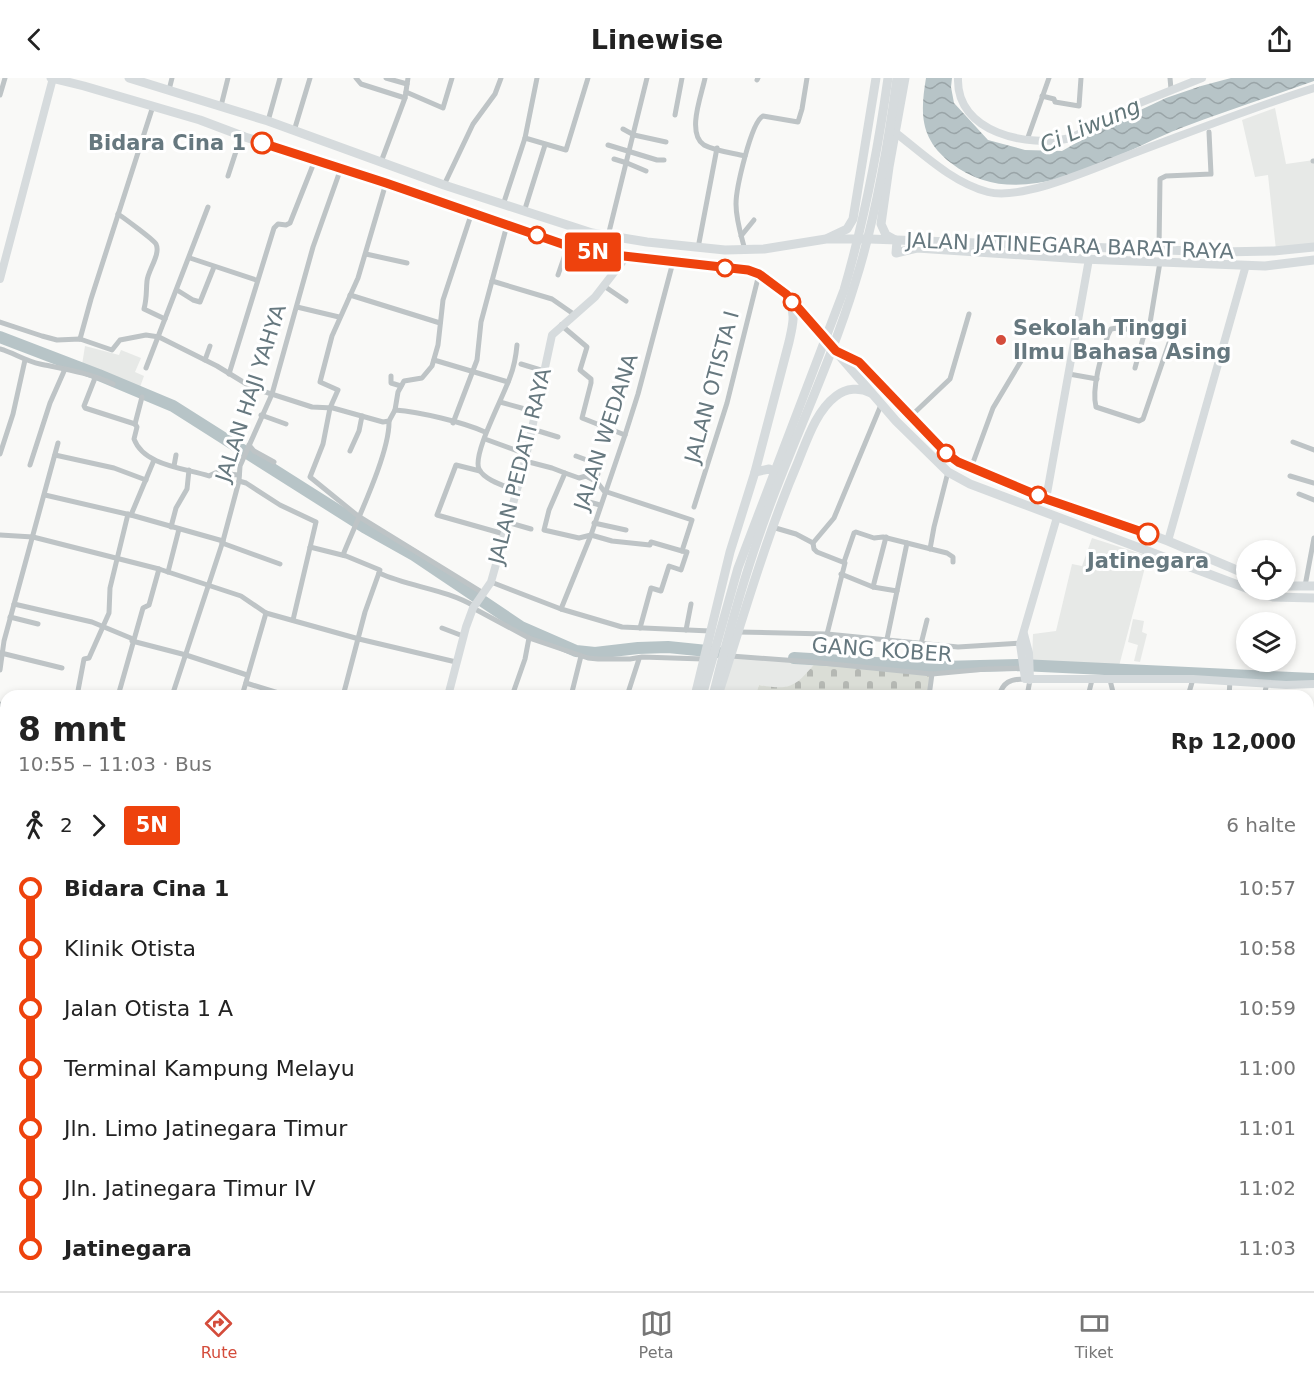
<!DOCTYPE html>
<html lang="id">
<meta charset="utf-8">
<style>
body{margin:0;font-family:"DejaVu Sans",sans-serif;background:#f6f6f6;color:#222;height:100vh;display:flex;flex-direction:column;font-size:22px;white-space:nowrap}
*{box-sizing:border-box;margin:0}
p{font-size:20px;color:#767676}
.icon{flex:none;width:33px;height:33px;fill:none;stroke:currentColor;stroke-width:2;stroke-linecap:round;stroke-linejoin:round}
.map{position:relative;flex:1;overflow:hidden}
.side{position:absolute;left:0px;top:612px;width:1314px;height:602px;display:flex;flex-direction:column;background:#fff;border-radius:18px 18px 0 0;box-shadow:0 3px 9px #0003}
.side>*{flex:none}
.badge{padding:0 12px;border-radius:4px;font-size:21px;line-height:39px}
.controls{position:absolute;left:1236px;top:462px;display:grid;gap:12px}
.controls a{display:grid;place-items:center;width:60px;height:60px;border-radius:50%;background:#fff;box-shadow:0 3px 9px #0003;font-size:30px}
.map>.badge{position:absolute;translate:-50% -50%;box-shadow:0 0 0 3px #fff}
.legs{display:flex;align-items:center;gap:9px;height:66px;padding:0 18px;font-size:20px}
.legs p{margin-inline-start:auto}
.head{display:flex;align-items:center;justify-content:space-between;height:102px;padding:0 18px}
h1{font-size:33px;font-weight:700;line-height:45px}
ul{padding:0 18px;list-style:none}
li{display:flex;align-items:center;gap:21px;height:60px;font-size:22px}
li i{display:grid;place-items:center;width:9px;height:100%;margin:0 8px;background:currentColor}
li i::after{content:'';width:15px;height:15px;margin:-8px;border:4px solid;border-radius:50%;background:#fff}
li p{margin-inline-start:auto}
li:first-child i{background:linear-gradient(#0000 50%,currentColor 0)}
li:last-child i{background:linear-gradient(currentColor 50%,#0000 0)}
header{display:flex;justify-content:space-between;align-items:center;height:78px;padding:0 18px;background:#fff;font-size:27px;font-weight:700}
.dock{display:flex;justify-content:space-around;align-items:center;height:84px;border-top:2px solid #e0e0e0;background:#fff;font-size:16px;color:#767676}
.dock a{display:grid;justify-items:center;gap:3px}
.dock .current{color:#d44c3b}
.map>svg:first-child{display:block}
</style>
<header><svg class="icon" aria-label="back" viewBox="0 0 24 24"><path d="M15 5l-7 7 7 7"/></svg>Linewise<svg class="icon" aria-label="share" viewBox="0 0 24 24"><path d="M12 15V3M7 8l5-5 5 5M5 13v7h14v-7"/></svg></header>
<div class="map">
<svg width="1314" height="1213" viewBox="0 0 1314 1213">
<defs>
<pattern id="cemetery-stones" width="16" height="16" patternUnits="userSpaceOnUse" patternTransform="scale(1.5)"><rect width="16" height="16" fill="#daddd6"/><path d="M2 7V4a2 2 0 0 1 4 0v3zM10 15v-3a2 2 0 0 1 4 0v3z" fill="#b5b8b3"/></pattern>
<pattern id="water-waves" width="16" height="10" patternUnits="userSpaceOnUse" patternTransform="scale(1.5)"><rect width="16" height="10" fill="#b7c4c7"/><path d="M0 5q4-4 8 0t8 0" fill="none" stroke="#99a4a7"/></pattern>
</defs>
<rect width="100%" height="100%" fill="#f9f9f7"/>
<g fill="#e7e9e7">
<path d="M1275,30L1286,86L1314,82V168L1276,172L1268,97L1255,99L1242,42Z"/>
<path d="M85,268L119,277L121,272L141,280L135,294L144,298L140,309L82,287Z"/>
<path d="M1092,460L1148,478L1119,588L1032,583L1033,556L1056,553L1072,486L1082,488Z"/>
<path d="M1133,541L1144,543L1142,554L1147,556L1140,584L1134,583L1138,567L1128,564Z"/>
<path d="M731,578L816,584L798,606L777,611L759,607L755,618H718Z"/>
</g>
<path fill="url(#cemetery-stones)" d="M816,584L932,596L929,618H755L759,607C791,613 796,608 816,584Z"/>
<path fill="url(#water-waves)" d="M926,0H952L951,9L954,25L988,62L1025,72L1062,73L1104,49L1166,20L1201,8L1231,0H1314V3C1270,19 1225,33 1181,50C1112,77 1021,140 951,85C920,61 920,36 926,0Z"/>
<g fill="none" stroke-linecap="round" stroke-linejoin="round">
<g stroke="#b7c4c7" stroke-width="12">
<path d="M0,259L99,297L173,328L364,449L414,477L521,549L576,573L595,575L638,570L668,569L717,574"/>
<path d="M794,580L942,589L1021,587L1314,601"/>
<path d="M0,1200L6,1196"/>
<path d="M402,1208L410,1213"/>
<path d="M81,1213L82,1208"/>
<path d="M117,1213L128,1208"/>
</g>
<g stroke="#bec4c6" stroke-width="5">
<path d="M356,0L361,6L405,20"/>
<path d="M386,0L407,6"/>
<path d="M705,0C702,16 686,55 704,67C715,73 733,75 745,78"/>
<path d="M1170,0L1171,11"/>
<path d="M757,2L758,0"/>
<path d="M169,12L172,0"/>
<path d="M406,14L443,30L452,0"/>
<path d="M0,17L5,0"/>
<path d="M1042,18L1054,21L1055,24L1079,28L1081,0"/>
<path d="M221,28L228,0"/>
<path d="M675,37L682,0"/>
<path d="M268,43L280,0"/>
<path d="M623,51L634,57L666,64"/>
<path d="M294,53L310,0"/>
<path d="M525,60L566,72L588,0"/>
<path d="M1027,62L1049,0"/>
<path d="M608,67L657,82H664"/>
<path d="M614,81L627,85"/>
<path d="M1313,83H1314"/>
<path d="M381,84L405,20L408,0"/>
<path d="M627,85L646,93"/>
<path d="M228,98L241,58"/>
<path d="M386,105L358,200L332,258L320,304L338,312L330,330L323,366L310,399L358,438L483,515"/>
<path d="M444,107L473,46L495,16L501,0"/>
<path d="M503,127L525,60L537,0"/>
<path d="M524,134L545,67"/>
<path d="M118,136C124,140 154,162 156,166C161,176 148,192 147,203C146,213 147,220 144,231L165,241"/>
<path d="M608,158L647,0"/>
<path d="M741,158L754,142"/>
<path d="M698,170L717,70"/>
<path d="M1159,171L1160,101L1166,98L1211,96L1209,54"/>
<path d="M745,172C741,157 736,142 736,126C736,111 751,44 763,38L798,44L802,31L807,0"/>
<path d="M366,176L407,185"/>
<path d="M190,180L256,202"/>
<path d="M1160,184L1149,251C1137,257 1124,247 1111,251L1108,257C1102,276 1091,310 1096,329L1139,343L1143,341L1169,265"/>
<path d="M558,197L568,168"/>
<path d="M492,203L552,221L575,237"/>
<path d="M604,208L626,223"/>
<path d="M177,212L193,222L200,224L214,189"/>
<path d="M350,217L440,245"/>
<path d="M297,229L339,239"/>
<path d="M0,244L42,258L57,262L80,261L112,272L120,262L146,257L159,259L217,288L253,310L312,329L333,330L383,344L389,343L395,332C420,334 463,344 485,354"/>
<path d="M561,247L587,269L580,292L591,301V305L582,340L625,357"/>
<path d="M80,261L91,221L153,28"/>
<path d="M0,271C14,275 25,283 40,286C64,291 90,295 113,306"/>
<path d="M205,282L210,268"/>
<path d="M434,282L508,304"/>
<path d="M521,286L544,293"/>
<path d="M146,290L208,129"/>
<path d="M1135,290L1145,253"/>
<path d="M229,296L274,150L278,146L286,147L290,145L315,82"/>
<path d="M1069,296L1097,301"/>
<path d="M391,298V305L401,308"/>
<path d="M95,300L84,328L85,330L135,346"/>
<path d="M142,319L135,346L137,349L134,361C144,388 185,390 209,398C226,389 223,397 239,397"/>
<path d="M500,324L536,334"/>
<path d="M395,332L398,314L404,303L422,300L432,288L438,267L443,222L472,134"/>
<path d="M261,337L286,346"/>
<path d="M911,338L950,301L969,236"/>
<path d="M453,345L477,282L481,244L507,147"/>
<path d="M532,351L558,359"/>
<path d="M485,361L526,376"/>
<path d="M1293,364L1314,372"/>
<path d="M249,367L254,373L274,384"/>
<path d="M350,373L359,353L362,338"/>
<path d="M0,376L13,336L25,282"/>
<path d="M55,377L114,390L146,402"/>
<path d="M576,378L595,385L598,396L595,402"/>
<path d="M525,383L552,390L565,395L549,432L544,452L579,460L591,457L612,463L650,467L651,464L682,473"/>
<path d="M30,387L50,325L65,291"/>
<path d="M174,388L176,377"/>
<path d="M971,390L993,330L1024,278"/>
<path d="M480,393L456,387L437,437L504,456"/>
<path d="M565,395L579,400L586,398L597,404L604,413L692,442L682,473L687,474L681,492L669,488L661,513L651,510L640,550"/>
<path d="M1290,398L1314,405"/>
<path d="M239,403L246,405L280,427L316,444L293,542"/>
<path d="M515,412C505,408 484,402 479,391C472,376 504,318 510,299C514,289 516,278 517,267"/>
<path d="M1299,416L1314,422"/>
<path d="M45,417L131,437L223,463"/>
<path d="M582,422L600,427"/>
<path d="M694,429L727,325L759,196"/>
<path d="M131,437L154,382"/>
<path d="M507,444L531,451"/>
<path d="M594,445L626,452"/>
<path d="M171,449L176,430L187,411L189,392"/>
<path d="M772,449L796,456L813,465"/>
<path d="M0,457L33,459L159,491L241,518L266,535L359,561L456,584"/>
<path d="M222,465L280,486"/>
<path d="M310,469L346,478L380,492L365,534L343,618"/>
<path d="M930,471L934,449L948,394"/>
<path d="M343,477C356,444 390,375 389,343"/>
<path d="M844,484L854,455L856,454L874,460L883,459L947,475L953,479V484"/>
<path d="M168,494L179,451"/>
<path d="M379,495C410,509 445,511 474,528"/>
<path d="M841,496L873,509L897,513"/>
<path d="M491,504L561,531L622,549L710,553"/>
<path d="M1305,508L1314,460"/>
<path d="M873,509L886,459"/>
<path d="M14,526L92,544L133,561"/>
<path d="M473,530L529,560L588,580L598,581H630L642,579L703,581"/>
<path d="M561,531L591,457L625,357L638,316L673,184"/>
<path d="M10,539L38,546"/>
<path d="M442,550L463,558"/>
<path d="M686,552L691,526"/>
<path d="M738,554L827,556L958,569L1023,565"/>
<path d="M827,556L845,485L817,474L814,471L813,465L834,440L881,327"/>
<path d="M887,561L907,465"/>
<path d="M132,563L186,577L247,597"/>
<path d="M921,566L927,542"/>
<path d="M1,575L62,590"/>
<path d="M731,578L812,584L932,596L986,591L1025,590"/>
<path d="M0,592L4,563L58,365"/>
<path d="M1110,602L1114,618"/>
<path d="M246,605L288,618"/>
<path d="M77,618L84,581L89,580L109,535L110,510L128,436"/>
<path d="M118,618L143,530L149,527L159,491"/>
<path d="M172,618L223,463L239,403L240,388L272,316L313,169L341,90"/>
<path d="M242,618L266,535"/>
<path d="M512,618L525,581L529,560"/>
<path d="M571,618L581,578"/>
<path d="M627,618L639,581"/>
<path d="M929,618L932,596"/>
<path d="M999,618C1003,604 1010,601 1025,601"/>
<path d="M1027,618L1030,602"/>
<path d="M1088,618L1092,602"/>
<path d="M1188,618L1193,601"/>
<path d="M1229,618L1230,603"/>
<path d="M1264,618L1267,605"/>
<path d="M0,626L6,628"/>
<path d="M1308,686L1314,667"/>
<path d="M0,695L6,697"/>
<path d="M1308,764L1314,767"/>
<path d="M0,772L6,774"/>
<path d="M1308,821L1314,823"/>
<path d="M0,823L6,824"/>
<path d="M1308,892L1314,894"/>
<path d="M0,900L6,870"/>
<path d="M0,910L6,912"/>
<path d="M1308,934L1314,936"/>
<path d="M1308,973L1314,975"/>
<path d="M1308,1014L1314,1016"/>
<path d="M1308,1032L1314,1034"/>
<path d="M1308,1084L1314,1060"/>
<path d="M1308,1169L1314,1171"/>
<path d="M36,1208L44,1211"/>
<path d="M326,1208L327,1213"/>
<path d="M18,1213L22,1208"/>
<path d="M230,1213L231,1208"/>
<path d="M272,1213V1208"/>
<path d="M668,1213L670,1208"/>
<path d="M806,1213L807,1208"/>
<path d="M846,1213L848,1208"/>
<path d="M944,1213L945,1208"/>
<path d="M1247,1213L1248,1208"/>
</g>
<g stroke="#d6dbdd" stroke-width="8">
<path d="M958,0C956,55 1028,70 1071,60L1132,28L1202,0"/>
<path d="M896,55C923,76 953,105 988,114C1025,123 1101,87 1137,74C1196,52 1254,29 1314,10"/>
<path d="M0,201L53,0"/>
<path d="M1046,421L1089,181"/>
<path d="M1057,439L1020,566L1025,601H1193L1286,607L1314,606"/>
<path d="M1168,463L1246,187"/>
<path d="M1024,556L1029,575L1030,602"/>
<path d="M448,618L466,549L473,530L491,504L525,383L552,257L595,219L626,179"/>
<path d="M0,951L6,952"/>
<path d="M983,1208L1003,1213"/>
<path d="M489,1213L490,1208"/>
<path d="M652,1213V1208"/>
</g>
<g stroke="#d6dbdd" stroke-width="9">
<path d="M51,0L84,8L200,42L245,59L386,105L568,168L597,175L748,192L759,196L786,216L896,343L948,394L970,406L1246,510"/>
<path d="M129,0L268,43L444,107L592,155L647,164L725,172L764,171L826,161H870L1220,174L1274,173L1314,169"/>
<path d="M828,160L847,151L853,141L876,0"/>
<path d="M895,162L886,157L881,146L889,89L905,0"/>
<path d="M897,163L896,175L917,170L1082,181L1265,188L1314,182"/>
<path d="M838,274L859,284L946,375L958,384L1046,421L1098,437L1168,463L1246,496"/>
<path d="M755,394L769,391L781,396"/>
<path d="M1286,508H1314"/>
<path d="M1250,512L1273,519L1314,520"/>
<path d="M719,614C744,537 766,459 798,384C807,362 816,333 836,318C846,310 860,309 871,315"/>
<path d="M695,618L730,474L755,394L789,264C792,250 796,237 790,224"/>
<path d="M702,618L738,490L844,212C864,143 878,72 888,0"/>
<path d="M713,618C728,556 745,495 767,435C795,358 831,284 855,205C876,139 888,68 897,0"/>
<path d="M497,1213L498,1208"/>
<path d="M505,1213L506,1208"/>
</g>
<g stroke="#d6dbdd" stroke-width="10">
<path d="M0,964L6,965"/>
<path d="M0,977H6"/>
<path d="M0,988L6,989"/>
<path d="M0,998L6,999"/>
<path d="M0,1008L6,1009"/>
<path d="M0,1025L6,1026"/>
<path d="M1049,1208L1069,1213"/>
<path d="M1074,1208L1093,1213"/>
<path d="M1102,1208L1120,1213"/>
<path d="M1153,1208L1169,1213"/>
<path d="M1191,1208L1214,1213"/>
<path d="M515,1213L516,1208"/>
<path d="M642,1213L644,1208"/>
</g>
</g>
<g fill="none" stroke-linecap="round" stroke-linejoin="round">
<defs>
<path id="line-1" d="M262,65L386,105L568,168L597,175L748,192L759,196L786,216L836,273L859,284L946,375L958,384L1046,421L1148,456"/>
</defs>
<use href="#line-1" stroke="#fff" stroke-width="14"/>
<use href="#line-1" stroke="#ee420d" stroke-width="9"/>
</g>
<g fill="#fff" stroke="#ee420d" stroke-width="3">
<circle cx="262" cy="65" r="10"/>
<circle cx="537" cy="157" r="8"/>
<circle cx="725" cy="190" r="8"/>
<circle cx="792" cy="224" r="8"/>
<circle cx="946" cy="375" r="8"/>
<circle cx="1038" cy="417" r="8"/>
<circle cx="1148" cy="456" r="10"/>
</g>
<circle fill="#d44c3b" stroke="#fff" stroke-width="2" cx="1001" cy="262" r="6"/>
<g text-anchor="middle" stroke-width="6" stroke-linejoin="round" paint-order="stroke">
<g font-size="21" font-weight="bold" fill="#66787f" stroke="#fff" text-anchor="end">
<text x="246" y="72">Bidara Cina 1</text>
<text x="1148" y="490" text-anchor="middle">Jatinegara</text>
</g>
<g font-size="21" fill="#66787f" stroke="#fff">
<text transform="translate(1070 168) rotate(2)" y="7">JALAN JATINEGARA BARAT RAYA</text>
<text transform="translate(712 309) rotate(-75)" y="7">JALAN OTISTA I</text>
<text transform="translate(251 315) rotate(-72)" y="7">JALAN HAJI YAHYA</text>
<text transform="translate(606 354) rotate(-72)" y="7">JALAN WEDANA</text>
<text transform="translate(520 388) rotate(-76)" y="7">JALAN PEDATI RAYA</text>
<text transform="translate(882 572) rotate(4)" y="7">GANG KOBER</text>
</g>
<g font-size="21" font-weight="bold" fill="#66787f" stroke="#fff" text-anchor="start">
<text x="1013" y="257">Sekolah Tinggi<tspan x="1013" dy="24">Ilmu Bahasa Asing</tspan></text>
</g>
<g font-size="22" font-style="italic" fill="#617679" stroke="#fff">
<text transform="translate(1090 47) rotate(-23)" y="8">Ci Liwung</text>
</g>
</g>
</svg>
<div class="controls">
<a><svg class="icon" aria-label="locate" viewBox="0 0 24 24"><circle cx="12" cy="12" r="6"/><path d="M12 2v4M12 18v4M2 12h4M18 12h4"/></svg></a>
<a><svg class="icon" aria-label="layers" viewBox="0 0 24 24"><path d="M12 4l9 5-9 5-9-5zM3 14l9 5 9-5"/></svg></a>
</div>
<b class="badge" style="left:593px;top:174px;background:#ee420d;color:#fff">5N</b>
<section class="side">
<div class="head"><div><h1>8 mnt</h1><p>10:55 – 11:03 · Bus</p></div><b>Rp 12,000</b></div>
<div class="legs"><svg class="icon" aria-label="walk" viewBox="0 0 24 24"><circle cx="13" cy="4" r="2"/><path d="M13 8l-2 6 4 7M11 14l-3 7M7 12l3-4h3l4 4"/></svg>2<svg class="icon" aria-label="forward" viewBox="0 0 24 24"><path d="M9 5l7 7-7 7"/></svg><b class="badge" style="background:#ee420d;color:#fff">5N</b><p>6 halte</p></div>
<ul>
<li><i style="color:#ee420d"></i><b>Bidara Cina 1</b><p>10:57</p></li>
<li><i style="color:#ee420d"></i><span>Klinik Otista</span><p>10:58</p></li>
<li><i style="color:#ee420d"></i><span>Jalan Otista 1 A</span><p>10:59</p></li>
<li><i style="color:#ee420d"></i><span>Terminal Kampung Melayu</span><p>11:00</p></li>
<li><i style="color:#ee420d"></i><span>Jln. Limo Jatinegara Timur</span><p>11:01</p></li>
<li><i style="color:#ee420d"></i><span>Jln. Jatinegara Timur IV</span><p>11:02</p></li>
<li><i style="color:#ee420d"></i><b>Jatinegara</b><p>11:03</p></li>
</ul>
</section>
</div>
<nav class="dock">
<a class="current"><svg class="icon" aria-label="directions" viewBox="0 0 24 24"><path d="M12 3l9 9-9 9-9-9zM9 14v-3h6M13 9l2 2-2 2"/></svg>Rute</a>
<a><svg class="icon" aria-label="map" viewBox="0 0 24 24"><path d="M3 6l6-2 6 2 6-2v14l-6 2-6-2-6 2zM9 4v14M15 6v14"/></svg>Peta</a>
<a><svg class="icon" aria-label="tickets" viewBox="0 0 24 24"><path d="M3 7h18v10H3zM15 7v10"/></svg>Tiket</a>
</nav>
